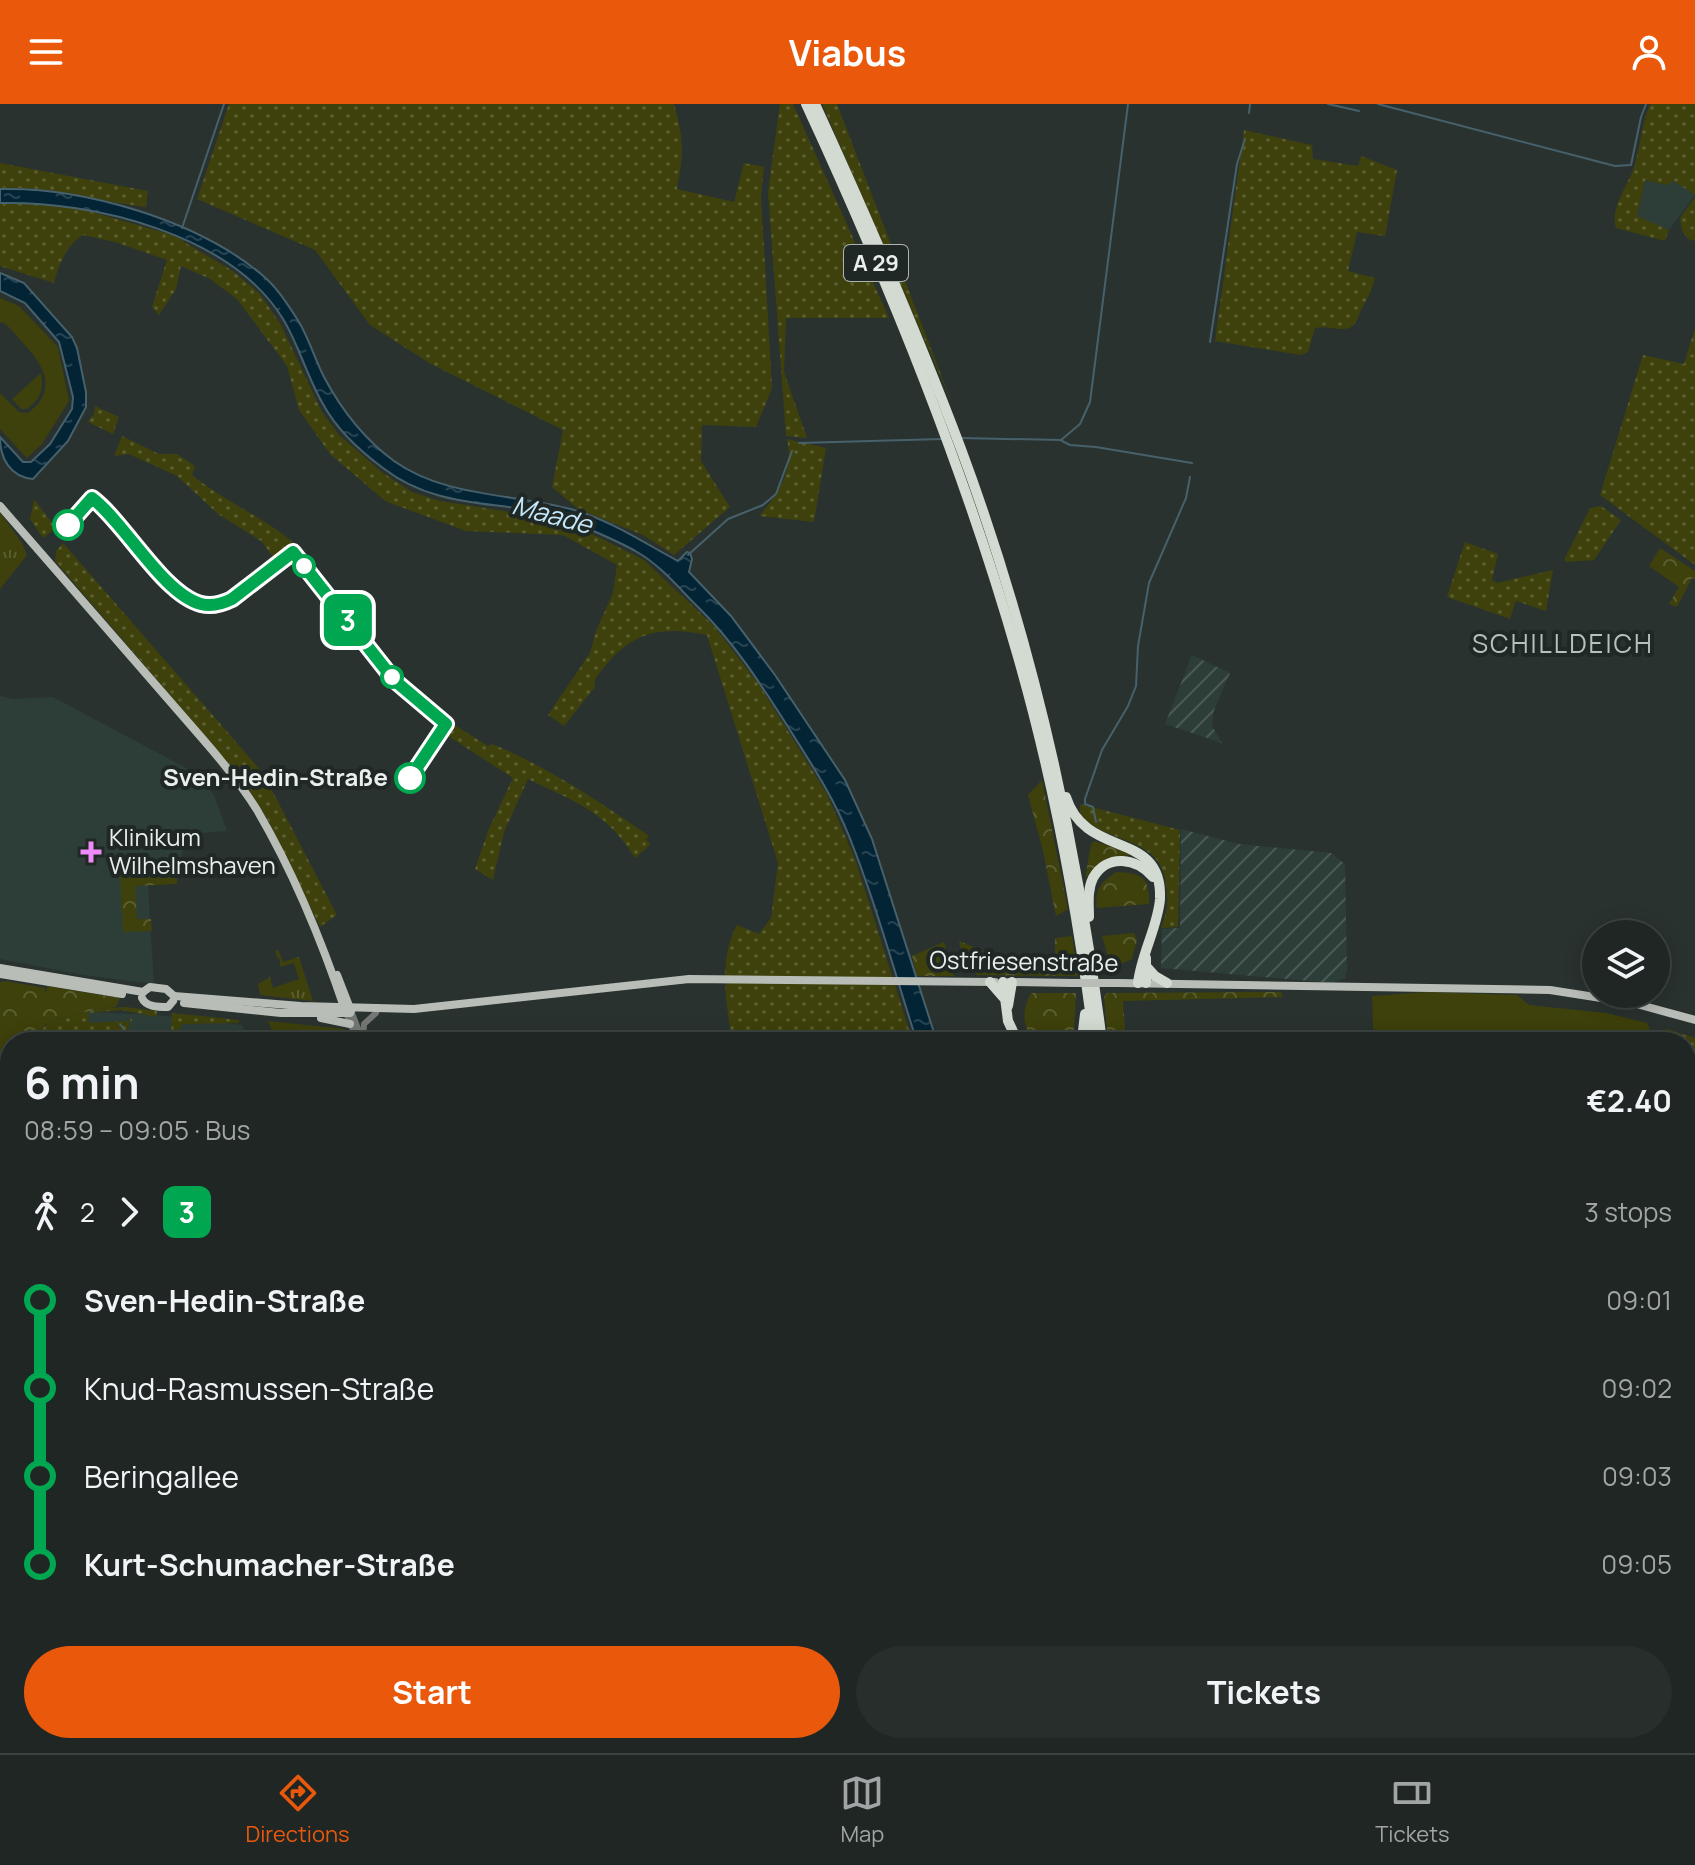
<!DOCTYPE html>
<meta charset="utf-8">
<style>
body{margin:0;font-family:Manrope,sans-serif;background:#272e2b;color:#f1f3f6;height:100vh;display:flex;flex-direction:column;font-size:30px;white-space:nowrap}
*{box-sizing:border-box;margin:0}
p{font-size:26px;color:#a1a5a6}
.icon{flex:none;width:44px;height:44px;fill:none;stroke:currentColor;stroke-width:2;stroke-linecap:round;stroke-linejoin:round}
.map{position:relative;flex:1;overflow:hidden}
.sheet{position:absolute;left:0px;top:928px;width:1696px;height:722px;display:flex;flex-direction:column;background:#1f2623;border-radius:32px 32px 0 0;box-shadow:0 4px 20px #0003,0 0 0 2px #3c4341}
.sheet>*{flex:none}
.badge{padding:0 16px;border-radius:12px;font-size:28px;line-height:52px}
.controls{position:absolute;left:1582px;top:816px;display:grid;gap:16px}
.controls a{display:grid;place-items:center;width:88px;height:88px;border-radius:50%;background:#1f2623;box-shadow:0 4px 20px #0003,0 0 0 2px #3c4341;font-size:40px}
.map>.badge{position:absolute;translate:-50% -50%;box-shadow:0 0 0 4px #fff}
.legs{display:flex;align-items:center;gap:12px;height:88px;padding:0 24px;font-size:26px}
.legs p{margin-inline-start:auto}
.headline{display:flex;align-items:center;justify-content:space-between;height:136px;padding:0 24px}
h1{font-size:44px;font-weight:700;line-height:60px}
.primary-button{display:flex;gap:16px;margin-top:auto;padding:16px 24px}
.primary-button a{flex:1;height:92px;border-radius:48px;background:#ea580c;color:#fff;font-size:32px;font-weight:700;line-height:92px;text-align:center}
.primary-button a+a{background:#272e2b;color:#f1f3f6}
ul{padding:0 24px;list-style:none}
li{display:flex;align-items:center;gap:28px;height:88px;font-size:30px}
li i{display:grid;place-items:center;width:12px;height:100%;margin:0 10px;background:currentColor}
li i::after{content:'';width:20px;height:20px;margin:-10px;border:6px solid;border-radius:50%;background:#1f2623}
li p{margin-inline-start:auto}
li:first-child i{background:linear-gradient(#0000 50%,currentColor 0)}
li:last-child i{background:linear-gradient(currentColor 50%,#0000 0)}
header{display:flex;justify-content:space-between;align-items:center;height:104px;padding:0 24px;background:#ea580c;color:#fff;font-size:36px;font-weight:700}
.dock{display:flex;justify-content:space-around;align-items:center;height:112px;border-top:2px solid #3c4341;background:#1f2623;font-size:22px;color:#a1a5a6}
.dock a{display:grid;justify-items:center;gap:4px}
.dock .active{color:#ea580c}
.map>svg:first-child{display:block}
</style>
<header><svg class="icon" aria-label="menu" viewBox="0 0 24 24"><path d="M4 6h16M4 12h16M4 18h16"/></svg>Viabus<svg class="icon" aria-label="person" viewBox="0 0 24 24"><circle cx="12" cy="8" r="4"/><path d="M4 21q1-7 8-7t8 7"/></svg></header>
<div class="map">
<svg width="1695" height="1649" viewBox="0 0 1695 1649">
<defs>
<pattern id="industrial-furrows" width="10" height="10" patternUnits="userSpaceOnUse" patternTransform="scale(2)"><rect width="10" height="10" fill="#2d3e39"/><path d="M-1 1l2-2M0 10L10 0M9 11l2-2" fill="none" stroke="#4b5a56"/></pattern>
<pattern id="grass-dots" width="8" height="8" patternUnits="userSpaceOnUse" patternTransform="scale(2)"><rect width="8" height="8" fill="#3e410b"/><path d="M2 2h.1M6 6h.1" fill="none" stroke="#5a5d2f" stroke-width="1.8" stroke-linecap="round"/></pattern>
<pattern id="forest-crowns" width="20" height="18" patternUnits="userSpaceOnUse" patternTransform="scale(2)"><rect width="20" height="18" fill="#3e410b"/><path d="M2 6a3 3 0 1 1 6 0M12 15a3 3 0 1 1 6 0" fill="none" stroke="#5a5d2f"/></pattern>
<pattern id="park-tufts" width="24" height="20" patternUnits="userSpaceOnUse" patternTransform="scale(2)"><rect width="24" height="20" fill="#3e410b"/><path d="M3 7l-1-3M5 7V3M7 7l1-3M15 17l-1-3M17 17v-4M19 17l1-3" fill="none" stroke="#5a5d2f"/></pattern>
<pattern id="water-ripples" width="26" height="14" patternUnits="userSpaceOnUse" patternTransform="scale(2)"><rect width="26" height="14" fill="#022435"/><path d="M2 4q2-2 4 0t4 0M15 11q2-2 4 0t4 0" fill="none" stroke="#274453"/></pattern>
</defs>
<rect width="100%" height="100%" fill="#29322f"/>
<g fill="#2d3e39">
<path d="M1645,76L1667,81L1674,77L1695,91L1669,126L1637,113Z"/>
<path d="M0,592L13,595L53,593L201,672L214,691L227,727L186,730L179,766L147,767L154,880L83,871L0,855Z"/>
<path d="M87,908L155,911L242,921L249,938H76Z"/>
<path d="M1690,1343H1695L1694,1422L1686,1400V1362L1690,1360Z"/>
<path d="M1695,1634V1649H1626L1625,1640H1657L1660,1648L1686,1640V1637Z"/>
</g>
<g fill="url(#industrial-furrows)">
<path d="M1192,551L1230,569L1214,606L1212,622L1222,639L1165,620Z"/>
<path d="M1181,725L1239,740L1331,749L1345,760L1347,866L1345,874L1332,879L1161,864L1162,825L1180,824Z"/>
<path d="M614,1640H760L765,1649H613Z"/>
</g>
<g fill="url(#grass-dots)">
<path d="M229,0H674C684,37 684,47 677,85L734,98L744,59L764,63L761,92L772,284L756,323L702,321L701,357L730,403L674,451L643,431L578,405L552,383L563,326L431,260L370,221L315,146L197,95Z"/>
<path d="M780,0H793L889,214H786L784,268L807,334L786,332L768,88Z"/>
<path d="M822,0H837L952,299Z"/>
<path d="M1650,0H1695V91L1674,77L1667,81L1645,76L1637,112L1669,126L1665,137L1616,124C1610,102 1628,83 1634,63C1641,42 1641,21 1650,0Z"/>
<path d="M1244,26L1312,41L1313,55L1358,62L1361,52L1397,66L1385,132L1357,128L1348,167L1375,174C1371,187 1369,192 1362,204C1357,214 1357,225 1342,225C1332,225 1325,222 1315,224L1308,248L1301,251L1215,237Z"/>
<path d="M0,59L148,87L146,103C97,97 50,81 0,84Z"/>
<path d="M1695,93V137L1688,135L1682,127L1680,114Z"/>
<path d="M38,98L67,101L180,133L184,138L233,167L260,190L281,221L322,308L339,331L383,369L412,388L440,397L548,414L574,421L644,456L714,522L760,582L827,690L855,755L913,938H732C727,899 717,858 737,821L759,830L771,814L778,759L707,531C654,520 625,531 594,577L595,583L564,622L548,611L590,549L596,527L613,489L617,461L563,431L466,427L385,397L330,350L299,306L287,262L237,195L210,175L181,162L176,185L159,211L152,203L167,156L115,138L83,131C67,141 58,161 54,179L0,162V99Z"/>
<path d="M1695,224V461L1600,391L1643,251L1684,260Z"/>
<path d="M95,302L119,313L113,330L88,318L94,310Z"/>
<path d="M122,332L159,350H177L195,362L192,371C224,397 263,413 294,439L290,443L287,441L285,444L287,446L276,457L261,437L218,410L177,372L129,350L114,352Z"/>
<path d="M787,335L826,344L814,418L759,412C779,389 794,367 787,335Z"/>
<path d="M34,395L56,424L43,434L30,415Z"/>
<path d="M1601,402L1621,416L1594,456L1565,458V454L1590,404Z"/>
<path d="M1465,438L1498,450L1492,476L1497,479L1553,466L1546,507L1516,497L1510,515L1447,493Z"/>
<path d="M63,439L263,669L337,811L320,823L270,720L243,676L55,457L56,447Z"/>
<path d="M453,620L488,642L492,640C548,663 599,697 649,732L646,736L651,740L635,754C606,707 575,698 528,675L504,728L493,776L475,765L488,727L513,674L445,630Z"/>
<path d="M1080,700L1180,726L1178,823L1161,824C1169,804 1168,797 1165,775C1158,731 1101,740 1080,709Z"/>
<path d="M126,903L157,907V913L121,906L88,909L89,919L128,917L132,914V917L129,918V938H30L48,919L96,905Z"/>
<path d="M172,909L239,916V919L182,920L175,934H171Z"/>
<path d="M1668,925L1695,934V1072L1686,1074V938H1649L1656,928Z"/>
<path d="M975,1640H1030L1025,1649H970Z"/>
<path d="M1047,1640H1203L1206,1649H1048L1045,1644Z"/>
<path d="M1250,1640H1299L1302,1649H1253Z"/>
</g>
<g fill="url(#forest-crowns)">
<path d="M1660,444L1695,467V475L1692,474L1677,503L1669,500L1679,483L1649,462Z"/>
<path d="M1042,676L1068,805L1056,812L1043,747L1028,691Z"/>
<path d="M1094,737L1132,749L1131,751L1107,754L1085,774L1091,740Z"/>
<path d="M176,765L177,780L135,782L137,815H151L152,827L123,828L120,771L151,770V766Z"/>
<path d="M1116,768C1142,769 1149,772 1149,800L1097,804C1094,785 1101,779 1116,768Z"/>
<path d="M1134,829L1137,836L1132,855L1118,861L1110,859L1102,832Z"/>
<path d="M1072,832L1078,872L977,871L965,863L959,837L1008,858L1055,863V834Z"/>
<path d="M944,838L954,872H917L912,852Z"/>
<path d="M6,877L45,884L46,891L47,882L120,894L116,903L96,905L47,919L29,938H10V958L0,968V878Z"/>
<path d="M1281,888L1283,893L1123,897L1126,938H1108L1104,893L1107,889Z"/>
<path d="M1031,889H1076L1074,928L1054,938L1032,934C1021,919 1023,904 1031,889Z"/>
<path d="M0,983L10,987V1640H144L165,1649H0V1610L8,1608L0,1588Z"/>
</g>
<g fill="url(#park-tufts)">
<path d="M0,408L22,439L27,451L0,485Z"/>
<path d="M278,846L283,858L299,853L313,897L260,891L258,880L270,873L273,884L299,875L294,859L280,863V855H278L275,847Z"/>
<path d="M268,917L344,925L350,938H277Z"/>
<path d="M1695,1458V1630L1686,1634V1461Z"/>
<path d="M384,1640H478L471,1649H382Z"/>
</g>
<g fill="#3e410b">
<path d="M0,194L19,202L58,243L69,297L42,340L27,354L0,325V289L19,308L28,309C69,278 29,247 6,220L0,218Z"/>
<path d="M41,269C44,286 40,295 27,305H21L12,295Z"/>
<path d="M1427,888L1517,891L1529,901L1606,909L1647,919L1650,926L1643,938H1398V932L1373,925L1372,892Z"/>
<path d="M878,1640H972L967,1649H872Z"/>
</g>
<g fill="url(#water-ripples)" stroke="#47616c" stroke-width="2">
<path d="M0,85C84,83 196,116 261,170C277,183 288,201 299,218C309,235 315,255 324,273C341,305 364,335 394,357C446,394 514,389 574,406C612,417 644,439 678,457L687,448L690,449L692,455L689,468L731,512L775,571L845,676L872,735L937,938H917C895,870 876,799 849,732C834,694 812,661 790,626C762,582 735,539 697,502C678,483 660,461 637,448C620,438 600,430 582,422C518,391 446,413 383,364C360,347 337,326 323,300C307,273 299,241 283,215C231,130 93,97 0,99Z"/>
<path d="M0,169L24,179L72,233L77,244L86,288V303L68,337L33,375C10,373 0,354 0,333L23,358H31L50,340L72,305L73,293L59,238L25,199L0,187Z"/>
<path d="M1695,1527V1583L1686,1594V1528Z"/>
</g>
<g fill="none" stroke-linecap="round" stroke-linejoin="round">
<g stroke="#47616c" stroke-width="2">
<path d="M1328,0L1359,7"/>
<path d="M1378,0L1615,62L1631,61L1641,13L1646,0"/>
<path d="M1249,9L1250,0"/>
<path d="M182,124L224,0"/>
<path d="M1210,238L1237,60L1245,35"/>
<path d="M960,334L1061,336L1080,320L1090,298L1128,0"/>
<path d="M1062,337L1070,341L1096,343L1192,359"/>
<path d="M799,339L942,335"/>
<path d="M688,451L728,415L763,401L776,390L792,347"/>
<path d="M1096,718L1093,703L1085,700V695L1102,646L1128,602L1136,582L1138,542L1149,479L1186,394L1190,373"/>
<path d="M120,920L127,929V938"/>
<path d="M1686,1251L1695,1247"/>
<path d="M1686,1459L1695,1458"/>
<path d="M94,1640L114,1649"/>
<path d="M20,1649L26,1640"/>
<path d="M432,1649L436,1644"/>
<path d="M1623,1649V1640"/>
</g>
<g stroke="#747774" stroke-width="6">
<path d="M346,909L358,938"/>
<path d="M352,909L362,935"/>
<path d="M363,937L364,920L376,909"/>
<path d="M609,1649L610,1640"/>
</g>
<g stroke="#b8beb7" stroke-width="8">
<path d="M0,402L201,633C221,656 241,680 257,706C294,769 323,840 346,909"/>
<path d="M0,864L143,888"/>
<path d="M0,870L122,890"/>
<path d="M337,871L351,907"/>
<path d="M1009,878L1072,879"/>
<path d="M1118,879L1550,886L1633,899L1695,916"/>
<path d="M143,888L150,883L166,885L174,892"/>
<path d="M174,892L301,902L414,905L689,875L995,878"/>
<path d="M142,894C146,903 158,903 168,903L173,897"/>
<path d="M184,899L281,909H350"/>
<path d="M321,914L350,920"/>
</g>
<g stroke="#d2dad2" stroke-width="10">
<path d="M806,0C889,179 964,363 1018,553C1054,678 1078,809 1094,938"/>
<path d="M815,0C867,113 917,228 961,345C1032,536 1077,737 1102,938"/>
<path d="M1066,693C1086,756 1163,725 1160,795C1158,822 1141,851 1138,879"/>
<path d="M1089,813C1089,801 1087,786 1093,774C1107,749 1137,754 1153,773"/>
<path d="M1146,854V879"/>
<path d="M1146,862L1155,872L1167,879"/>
<path d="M990,878L1003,893"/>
<path d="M1003,878L1008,917L1018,938"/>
<path d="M1008,902L1012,878"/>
<path d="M1079,938L1083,927L1085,910"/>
<path d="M1214,1640L1217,1649"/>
<path d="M1221,1640L1224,1649"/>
</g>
<path stroke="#b8beb7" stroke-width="8" d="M1072,879H1118"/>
</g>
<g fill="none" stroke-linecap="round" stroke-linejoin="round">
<defs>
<path id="line-1" d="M68,421L92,394C125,419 163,490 201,500C212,503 222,500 232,495L293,448L394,576L446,620L410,674"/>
</defs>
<use href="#line-1" stroke="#fff" stroke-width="18"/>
<use href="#line-1" stroke="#00a650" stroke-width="12"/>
</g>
<g fill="#fff" stroke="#00a650" stroke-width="4">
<circle cx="68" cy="421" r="14"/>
<circle cx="304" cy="462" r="10"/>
<circle cx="392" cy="573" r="10"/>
<circle cx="410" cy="674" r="14"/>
</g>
<path fill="#ee8bf8" stroke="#202826" stroke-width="3" d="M87 736h8v8h8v8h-8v8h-8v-8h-8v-8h8z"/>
<g text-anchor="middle" stroke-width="8" stroke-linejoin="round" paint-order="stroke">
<rect fill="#202826" stroke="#adb3b1" stroke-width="2" x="844" y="141" width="64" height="36" rx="6"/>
<g font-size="22" font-weight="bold" fill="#e9efed">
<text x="876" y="167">A 29</text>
</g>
<g font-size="24" font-weight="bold" fill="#e9efed" stroke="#202826" text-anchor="end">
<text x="388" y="682">Sven-Hedin-Straße</text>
</g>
<g font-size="24" fill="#e9efed" stroke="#202826" text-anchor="start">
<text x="109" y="742">Klinikum<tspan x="109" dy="28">Wilhelmshaven</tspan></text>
</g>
<g font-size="24" fill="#e9efed" stroke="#202826">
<text transform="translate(1024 858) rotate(1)" y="8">Ostfriesenstraße</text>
</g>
<g font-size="26" font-style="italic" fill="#c5e7fa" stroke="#202826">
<text transform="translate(552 411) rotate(15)" y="9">Maade</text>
</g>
<g font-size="26" letter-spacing="2" fill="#b6c1bd" stroke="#202826">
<text x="1563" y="549">SCHILLDEICH</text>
</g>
</g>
</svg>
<div class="controls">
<a><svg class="icon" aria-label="layers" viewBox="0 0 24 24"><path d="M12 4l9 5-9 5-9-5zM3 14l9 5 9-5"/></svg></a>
</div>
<b class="badge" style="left:348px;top:516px;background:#00a650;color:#fff">3</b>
<section class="sheet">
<div class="headline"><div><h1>6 min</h1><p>08:59 – 09:05 · Bus</p></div><b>€2.40</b></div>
<div class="legs"><svg class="icon" aria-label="walk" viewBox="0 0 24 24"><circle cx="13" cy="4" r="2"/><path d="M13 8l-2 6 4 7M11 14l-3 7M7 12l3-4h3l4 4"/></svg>2<svg class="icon" aria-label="forward" viewBox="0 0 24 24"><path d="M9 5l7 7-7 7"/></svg><b class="badge" style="background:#00a650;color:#fff">3</b><p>3 stops</p></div>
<ul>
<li><i style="color:#00a650"></i><b>Sven-Hedin-Straße</b><p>09:01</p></li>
<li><i style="color:#00a650"></i><span>Knud-Rasmussen-Straße</span><p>09:02</p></li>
<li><i style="color:#00a650"></i><span>Beringallee</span><p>09:03</p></li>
<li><i style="color:#00a650"></i><b>Kurt-Schumacher-Straße</b><p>09:05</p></li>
</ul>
<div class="primary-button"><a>Start</a><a>Tickets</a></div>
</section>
</div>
<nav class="dock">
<a class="active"><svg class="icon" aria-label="directions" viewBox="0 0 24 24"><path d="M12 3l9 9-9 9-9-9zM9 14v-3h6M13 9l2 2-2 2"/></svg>Directions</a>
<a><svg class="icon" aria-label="map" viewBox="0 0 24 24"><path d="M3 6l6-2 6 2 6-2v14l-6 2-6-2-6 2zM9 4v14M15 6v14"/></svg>Map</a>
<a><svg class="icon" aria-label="tickets" viewBox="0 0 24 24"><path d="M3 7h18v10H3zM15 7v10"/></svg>Tickets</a>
</nav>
